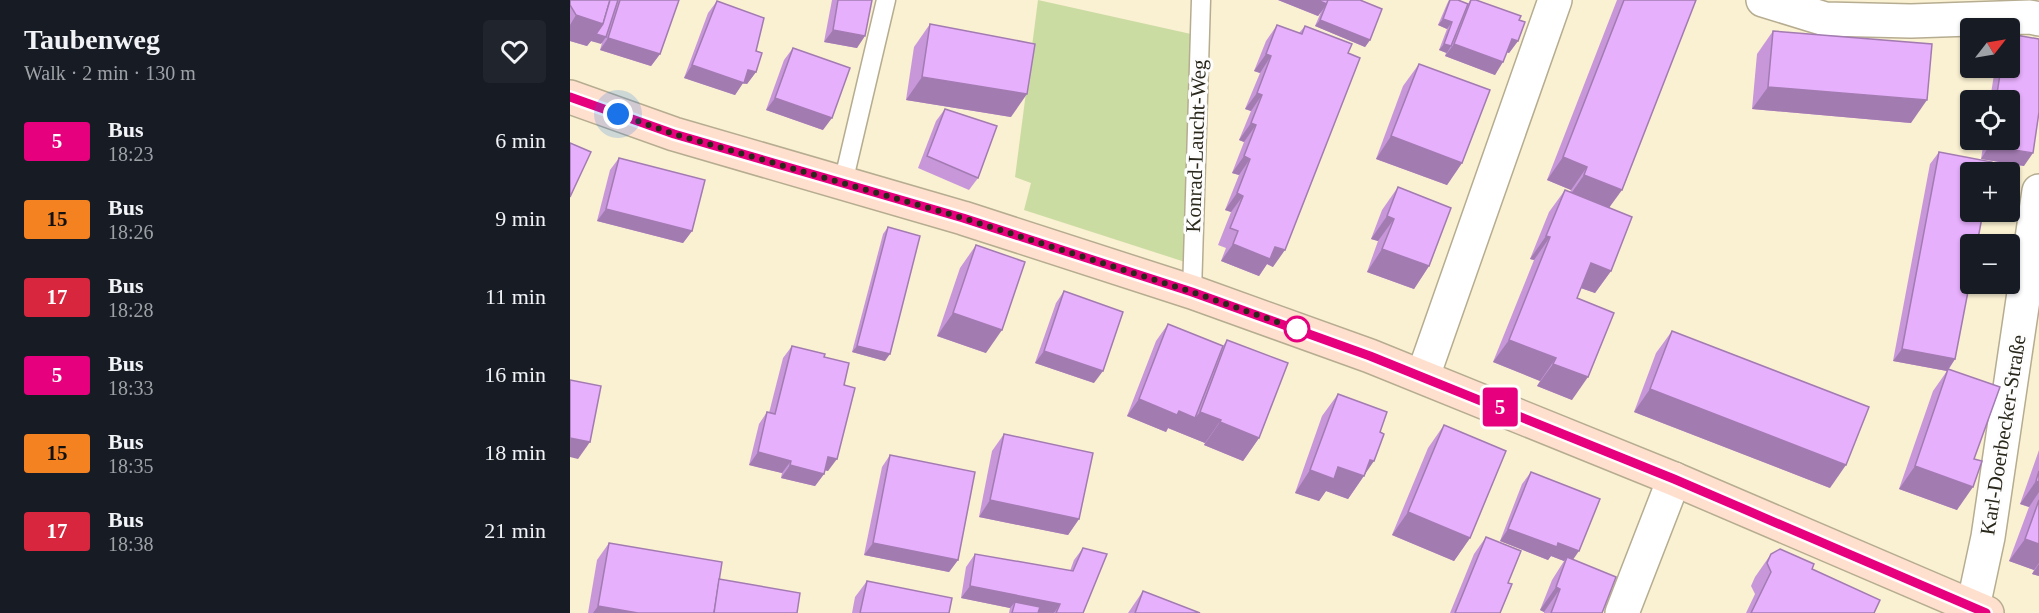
<!DOCTYPE html>
<meta charset="utf-8">
<style>
body{margin:0;font-family:Georgia,serif;background:#20242c;color:#f1f3f6;height:100vh;display:flex;flex-direction:column;font-size:22px;white-space:nowrap}
*{box-sizing:border-box;margin:0}
p{font-size:20px;color:#9ea1a6}
.icon{flex:none;width:33px;height:33px;fill:none;stroke:currentColor;stroke-width:2;stroke-linecap:round;stroke-linejoin:round}
.map{position:relative;flex:1;overflow:hidden}
.details{display:flex;flex-direction:column;background:#171b24;width:570px}
.details>*{flex:none}
.badge{padding:0 12px;border-radius:4px;font-size:21px;line-height:39px}
.needle{width:39px;rotate:59deg}
.buttons{position:absolute;left:1390px;top:18px;display:grid;gap:12px}
.buttons a{display:grid;place-items:center;width:60px;height:60px;border-radius:6px;background:#171b24;box-shadow:0 2px 4px #0004;font-size:30px}
.you{position:absolute;width:30px;height:30px;margin:-15px;border:4px solid #fff;border-radius:50%;background:#1a73e8;box-shadow:0 0 0 9px #1a73e833}
.map>.badge{position:absolute;translate:-50% -50%;box-shadow:0 0 0 3px #fff}
.round{display:grid;place-items:center;flex:none;width:63px;height:63px;border-radius:6px;background:#20242c}
.summary{display:flex;align-items:center;justify-content:space-between;height:102px;padding:0 24px}
h1{font-size:28px;font-weight:700;line-height:45px}
ul{padding:0;list-style:none}
li{display:flex;align-items:center;gap:18px;height:78px;padding:0 24px}
li div{flex:1}
li b{display:block;font-size:22px}
li em{font-style:normal}
li .badge{min-width:66px;font-weight:700;text-align:center}
main{display:flex;flex:1;min-height:0}
.map>svg:first-child{display:block}
</style>
<main>
<section class="details">
<div class="summary"><div><h1>Taubenweg</h1><p>Walk · 2 min · 130 m</p></div><a class="round"><svg class="icon" aria-label="heart" viewBox="0 0 24 24"><path d="M12 20l-8-8c-3-5 5-10 8-4 3-6 11-1 8 4z"/></svg></a></div>
<ul>
<li><span class="badge" style="background:#e6007e;color:#fff">5</span><div><b>Bus</b><p>18:23</p></div><em>6 min</em></li>
<li><span class="badge" style="background:#f58220;color:#111">15</span><div><b>Bus</b><p>18:26</p></div><em>9 min</em></li>
<li><span class="badge" style="background:#d7263d;color:#fff">17</span><div><b>Bus</b><p>18:28</p></div><em>11 min</em></li>
<li><span class="badge" style="background:#e6007e;color:#fff">5</span><div><b>Bus</b><p>18:33</p></div><em>16 min</em></li>
<li><span class="badge" style="background:#f58220;color:#111">15</span><div><b>Bus</b><p>18:35</p></div><em>18 min</em></li>
<li><span class="badge" style="background:#d7263d;color:#fff">17</span><div><b>Bus</b><p>18:38</p></div><em>21 min</em></li>
</ul>
</section>
<div class="map">
<svg width="1469" height="613" viewBox="0 0 1469 613">
<rect width="100%" height="100%" fill="#faf0d2"/>
<path fill="#cbdca3" d="M468,0L621,34L615,262L454,210L461,183L445,177Z"/>
<g fill="none" stroke-linecap="round" stroke-linejoin="round">
<defs>
<g id="lane">
<path d="M273,183L316,0"/>
<path d="M622,292L631,0"/>
</g>
<g id="street">
<path d="M1193,0L1255,19L1341,21L1460,17L1469,19"/>
<path d="M853,376L985,0"/>
<path d="M1403,607L1418,537L1469,191"/>
<path d="M1052,613L1104,479"/>
</g>
<path id="secondary" d="M0,97L104,134L393,218L622,292L800,356L1104,479L1417,613"/>
</defs>
<use href="#lane" stroke="#b6ac90" stroke-width="21"/>
<use href="#street" stroke="#b6ac90" stroke-width="36"/>
<use href="#secondary" stroke="#b6ac90" stroke-width="36"/>
<use href="#lane" stroke="#fff" stroke-width="18"/>
<use href="#street" stroke="#fff" stroke-width="33"/>
<use href="#secondary" stroke="#ffe0cf" stroke-width="33"/>
</g>
<g fill="#c797da">
<path d="M0,0H109L90,54L81,66L30,50L32,43L21,41L17,46L0,41Z"/>
<path d="M262,0H302L287,48L254,42Z"/>
<path d="M708,0H790L800,40L795,47L745,26L751,12L748,16Z"/>
<path d="M879,0H888L898,4L900,0H906L949,20L948,41L939,53L937,52L925,75L875,56L876,53L869,50L877,29L868,25L877,4Z"/>
<path d="M1047,0H1126L1039,208L1041,271L1025,293L1011,288L1007,298L1002,400L967,386L970,381L923,362L964,260L960,259L979,212L995,190L1000,192L1001,190L977,180Z"/>
<path d="M147,1L186,51V72L177,84L173,83L165,95L114,78L138,13Z"/>
<path d="M360,24L441,117L336,100L344,47Z"/>
<path d="M707,25L729,33L735,26L703,267L697,264L689,276L651,261L656,248L648,245L661,212L655,210L669,175L662,173L674,142L669,140L681,111L675,109L690,73L684,71L696,41Z"/>
<path d="M1203,31L1341,123L1182,109L1187,54Z"/>
<path d="M223,48L253,130L196,110L214,60Z"/>
<path d="M849,64L892,163L877,185L806,159L833,86Z"/>
<path d="M1425,68H1440L1454,166L1411,159L1414,140H1440V100H1420Z"/>
<path d="M375,109L408,178L399,190L348,168L366,121Z"/>
<path d="M1369,152L1385,359L1379,369L1404,459L1387,510L1329,489L1363,391L1377,371L1323,361L1360,164Z"/>
<path d="M49,158L122,231L113,243L27,221L40,170Z"/>
<path d="M828,187L859,266L844,289L797,272L808,241L801,239L812,210Z"/>
<path d="M318,227L315,361L282,352L313,234Z"/>
<path d="M406,245L416,353L367,336L390,268Z"/>
<path d="M494,291L524,383L465,363L486,303Z"/>
<path d="M598,324L653,346L657,340L689,438L673,461L634,445L635,443L598,428L596,432L557,416L586,341Z"/>
<path d="M1102,331L1260,488L1064,412L1086,353Z"/>
<path d="M222,346L254,357L274,385L258,471L255,470L254,474L245,486L211,478L212,473L179,465L189,424L197,412L199,413L213,358Z"/>
<path d="M768,394L796,473L778,499L756,491L749,501L725,493L752,416Z"/>
<path d="M874,425L900,538L884,561L822,535L858,448Z"/>
<path d="M434,434L509,519L498,535L409,517L422,451Z"/>
<path d="M1469,450V576L1462,574L1464,570L1439,561L1459,507L1450,504Z"/>
<path d="M320,455L388,560L379,572L294,555L312,467Z"/>
<path d="M961,472L1003,559L1032,613H974V612L970,610L982,580L994,561L981,556L978,560L930,541L952,484Z"/>
<path d="M916,537L938,583L930,613H880L904,554Z"/>
<path d="M39,543L149,579L227,613H18L27,560Z"/>
<path d="M513,548V613H439L440,608L391,598L396,567L405,554L500,571L504,560Z"/>
<path d="M1201,554L1242,569L1304,613H1176L1185,594L1181,586L1185,577Z"/>
<path d="M297,581L379,613H282L285,597Z"/>
<path d="M573,591L630,613H558Z"/>
</g>
<g fill="#a27bb1">
<path d="M708,0H747L757,4L748,16Z"/>
<path d="M6,15L33,24L36,37L31,44L21,41L17,46L0,41V25Z"/>
<path d="M873,19L882,22L877,29L868,25Z"/>
<path d="M750,20L800,40L795,47L745,26Z"/>
<path d="M263,30L295,36L287,48L254,42Z"/>
<path d="M38,38L90,54L81,66L30,50Z"/>
<path d="M942,39L948,41L939,53L933,51Z"/>
<path d="M874,44L881,46L877,53L869,50Z"/>
<path d="M884,44L933,62L925,75L875,56Z"/>
<path d="M696,54L701,56L690,73L684,71Z"/>
<path d="M122,65L178,70L186,72L177,84L173,83L165,95L114,78Z"/>
<path d="M352,77L457,94L441,117L336,100Z"/>
<path d="M1198,87L1357,100L1341,123L1182,109Z"/>
<path d="M687,93L692,95L681,111L675,109Z"/>
<path d="M205,98L262,118L253,130L196,110Z"/>
<path d="M681,123L686,125L674,142L669,140Z"/>
<path d="M821,136L892,163L877,185L806,159Z"/>
<path d="M1419,146L1463,153L1454,166L1411,159Z"/>
<path d="M674,156L680,159L669,175L662,173Z"/>
<path d="M993,157L1017,167L1001,190L977,180Z"/>
<path d="M1014,175L1052,190L1036,212L998,198Z"/>
<path d="M667,193L673,196L661,212L655,210Z"/>
<path d="M36,209L122,231L113,243L27,221Z"/>
<path d="M817,216L824,219L808,241L801,239Z"/>
<path d="M976,236L980,237L964,260L960,259Z"/>
<path d="M663,244L705,247L715,250L703,267L697,264L689,276L651,261Z"/>
<path d="M812,249L859,266L844,289L797,272Z"/>
<path d="M1021,263L1041,271L1025,293L1005,286Z"/>
<path d="M383,313L432,330L416,353L367,336Z"/>
<path d="M939,340L986,358L970,381L923,362Z"/>
<path d="M287,346L320,354L315,361L282,352Z"/>
<path d="M1332,349L1385,359L1377,371L1323,361Z"/>
<path d="M474,351L533,371L524,383L465,363Z"/>
<path d="M983,364L1018,377L1002,400L967,386Z"/>
<path d="M1080,389L1276,465L1260,488L1064,412Z"/>
<path d="M569,399L609,411L625,418L630,412L651,420L635,443L598,428L596,432L557,416Z"/>
<path d="M650,422L689,438L673,461L634,445Z"/>
<path d="M0,438L20,442L8,459L0,457Z"/>
<path d="M188,452L221,461L212,473L179,465Z"/>
<path d="M258,457L267,459L258,471L249,469Z"/>
<path d="M800,460L804,461L778,499L756,491L749,501L725,493L740,470L768,467Z"/>
<path d="M220,465L254,474L245,486L211,478Z"/>
<path d="M1345,466L1403,487L1387,510L1329,489Z"/>
<path d="M1466,481L1469,482V492L1459,507L1450,504Z"/>
<path d="M420,500L509,519L498,535L409,517Z"/>
<path d="M838,512L900,538L884,561L822,535Z"/>
<path d="M938,529L988,543L1009,551L1000,564L997,557L994,561L981,556L978,560L930,541Z"/>
<path d="M1455,539L1469,544V563L1464,570L1439,561Z"/>
<path d="M303,543L388,560L379,572L294,555Z"/>
<path d="M1469,564V576L1462,574Z"/>
<path d="M400,586L490,604L484,613H465L445,602L440,608L391,598Z"/>
<path d="M986,587L990,589L974,612L970,610Z"/>
<path d="M28,606L68,613H23Z"/>
</g>
<g fill="#e7b0fd" stroke="#a27bb1" stroke-width="1.5">
<path d="M0,0H40L33,24L6,15L0,5Z"/>
<path d="M40,0H48L36,37L26,34L33,24Z"/>
<path d="M50,0H109L90,54L38,38Z"/>
<path d="M268,0H302L295,36L263,30Z"/>
<path d="M747,0H758L757,4Z"/>
<path d="M758,0H790L812,9L800,40L750,20Z"/>
<path d="M880,0H888L898,4L881,46L874,44L882,22L873,19Z"/>
<path d="M901,0H906L951,16L949,20L955,22L948,41L942,39L933,62L884,44Z"/>
<path d="M1054,0H1126L1052,190L1014,175L1017,167L993,157Z"/>
<path d="M147,1L194,18L186,51L192,53L186,72L178,70L174,83L122,65Z"/>
<path d="M360,24L465,44L457,94L352,77Z"/>
<path d="M707,25L732,34L735,26L782,44L778,53L790,58L715,250L705,247L700,259L663,244L668,231L660,228L673,196L667,193L680,159L674,156L686,125L681,123L692,95L687,93L701,56L696,54Z"/>
<path d="M1203,31L1362,44L1357,100L1198,87Z"/>
<path d="M1440,34L1469,39V112L1463,153L1419,146L1420,140H1440V100H1426L1431,68H1440Z"/>
<path d="M223,48L280,68L262,118L205,98Z"/>
<path d="M849,64L920,90L892,163L821,136Z"/>
<path d="M375,109L427,126L408,178L357,156Z"/>
<path d="M0,143L21,152L0,197Z"/>
<path d="M1369,152L1422,162L1420,172H1401V212H1413L1407,244H1401V276L1385,359L1332,349Z"/>
<path d="M49,158L135,180L122,231L36,209Z"/>
<path d="M828,187L881,208L859,266L812,249L824,219L817,216Z"/>
<path d="M995,190L1062,217L1041,271L1021,263L1007,298L1044,313L1018,377L983,364L986,358L939,340L980,237L976,236Z"/>
<path d="M318,227L350,236L320,354L287,346Z"/>
<path d="M406,245L455,262L432,330L383,313Z"/>
<path d="M494,291L553,312L533,371L474,351Z"/>
<path d="M598,324L653,346L625,418L609,411L607,415L569,399Z"/>
<path d="M1102,331L1299,407L1276,465L1080,389Z"/>
<path d="M657,340L718,363L689,438L650,422L651,420L630,412Z"/>
<path d="M222,346L255,354L254,357L279,363L274,385L285,388L267,459L258,457L254,474L220,465L221,461L188,452L197,412L205,414Z"/>
<path d="M1378,369L1430,387L1404,459L1412,461L1403,487L1345,466Z"/>
<path d="M0,380L31,386L20,442L0,438Z"/>
<path d="M768,394L817,412L810,432L814,434L804,461L800,460L794,476L768,467L764,479L740,470Z"/>
<path d="M874,425L936,451L900,538L838,512Z"/>
<path d="M434,434L523,453L509,519L420,500Z"/>
<path d="M320,455L405,472L388,560L303,543Z"/>
<path d="M1469,471V482L1466,481Z"/>
<path d="M961,472L1030,499L1009,551L988,543L987,547L938,529Z"/>
<path d="M1469,500V544L1455,539Z"/>
<path d="M916,537L951,551L938,583L942,584L930,613H885Z"/>
<path d="M39,543L152,562L144,613H68L28,606Z"/>
<path d="M513,548L537,554L513,613H486L490,604L400,586L405,554L503,571Z"/>
<path d="M1210,549L1244,564L1242,569L1310,600L1304,613H1181L1201,572L1197,563L1201,554Z"/>
<path d="M997,557L1046,577L1032,613H981L990,589L986,587Z"/>
<path d="M149,579L230,593L227,613H144Z"/>
<path d="M297,581L382,598L379,613H290Z"/>
<path d="M573,591L630,613H565Z"/>
<path d="M445,602L470,607L468,613H442Z"/>
</g>
<g fill="none" stroke-linecap="round" stroke-linejoin="round">
<defs>
<path id="line" d="M0,97L104,134L393,218L622,292L800,356L1104,479L1416,613"/>
</defs>
<use href="#line" stroke="#fff" stroke-width="14"/>
<use href="#line" stroke="#e6007e" stroke-width="9"/>
<path stroke="#2a271b" stroke-width="6" stroke-dasharray="0 10.8" d="M48,114L104,134L393,218L622,292L727,329"/>
</g>
<circle fill="#fff" stroke="#e6007e" stroke-width="3" cx="727" cy="329" r="12"/>
<g text-anchor="middle" stroke-width="6" stroke-linejoin="round" paint-order="stroke">
<g font-size="21" fill="#2a271b" stroke="#fdfdfd">
<text transform="translate(626 146) rotate(-88)" y="7">Konrad-Laucht-Weg</text>
<text transform="translate(1433 435) rotate(-81)" y="7">Karl-Doerbecker-Straße</text>
</g>
</g>
</svg>
<div class="buttons">
<a><svg class="needle" viewBox="-14 -14 28 28"><path d="M0-13l5 13h-10z" fill="#e53935"/><path d="M0 13l5-13h-10z" fill="#9ea1a6"/></svg></a>
<a><svg class="icon" aria-label="locate" viewBox="0 0 24 24"><circle cx="12" cy="12" r="6"/><path d="M12 2v4M12 18v4M2 12h4M18 12h4"/></svg></a>
<a>+</a>
<a>−</a>
</div>
<div class="you" style="left:48px;top:114px"></div>
<b class="badge" style="left:930px;top:407px;background:#e6007e;color:#fff">5</b>
</div>
</main>
